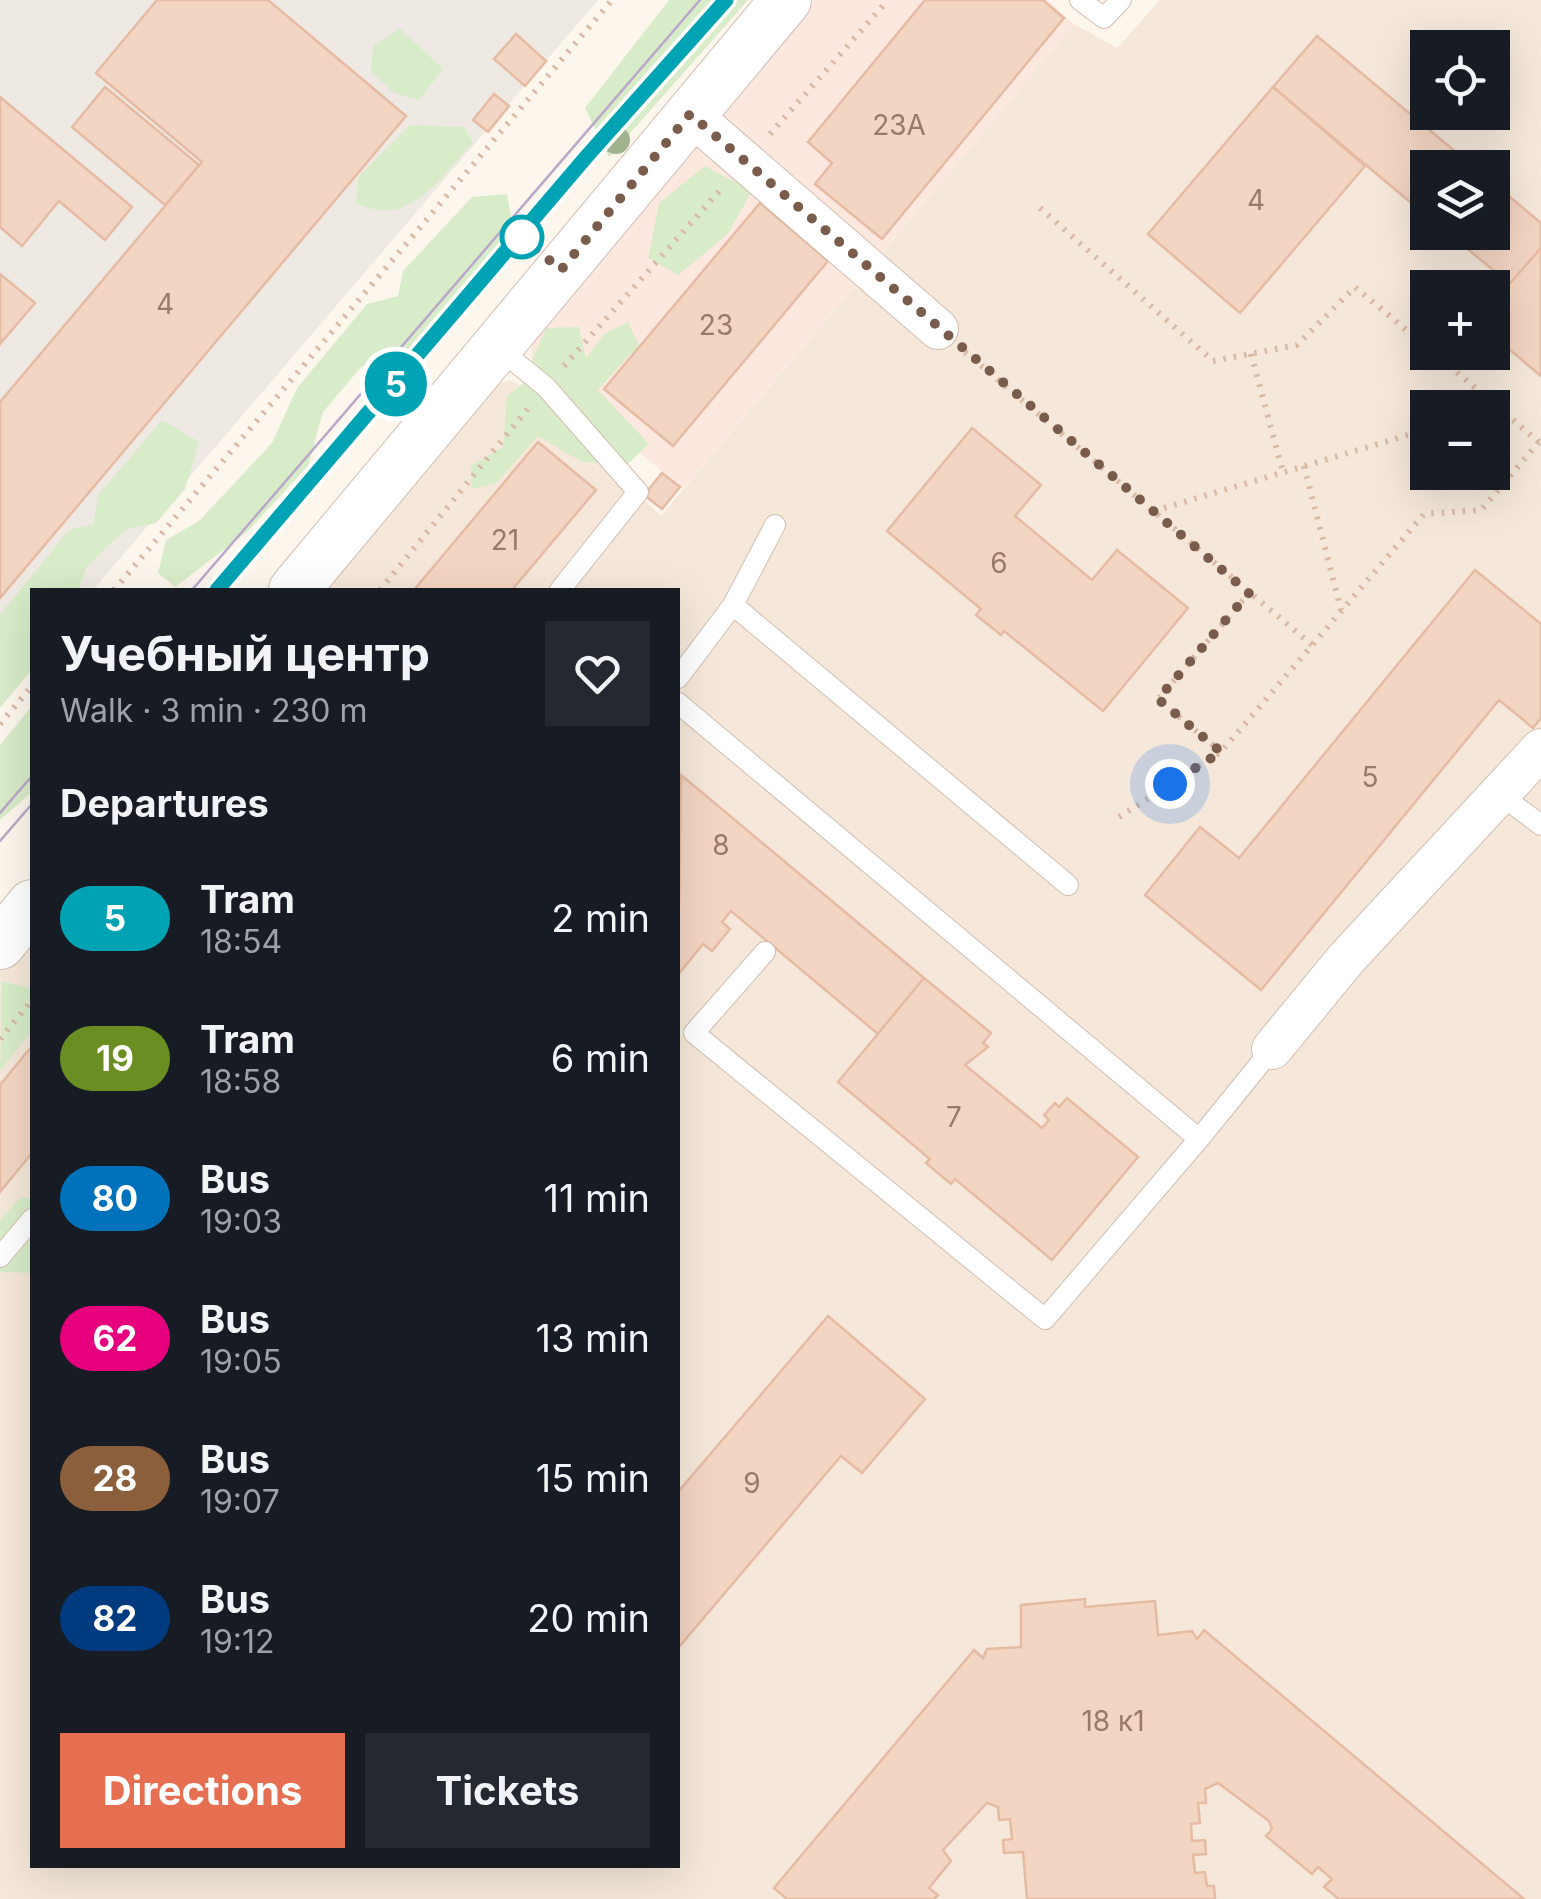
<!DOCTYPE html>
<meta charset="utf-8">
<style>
body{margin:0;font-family:Inter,sans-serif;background:#242831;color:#f1f3f6;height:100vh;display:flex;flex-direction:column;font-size:38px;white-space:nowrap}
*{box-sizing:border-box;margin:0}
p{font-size:32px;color:#9ea1a6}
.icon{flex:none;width:55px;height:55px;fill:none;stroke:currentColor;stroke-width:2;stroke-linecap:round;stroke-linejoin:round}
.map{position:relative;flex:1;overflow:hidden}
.details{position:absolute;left:30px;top:588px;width:650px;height:1280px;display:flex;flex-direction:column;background:#171b24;border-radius:0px;box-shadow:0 10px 40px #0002}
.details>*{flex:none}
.badge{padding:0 20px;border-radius:32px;font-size:35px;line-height:65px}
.buttons{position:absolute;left:1410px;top:30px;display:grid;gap:20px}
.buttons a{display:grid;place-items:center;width:100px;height:100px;border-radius:0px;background:#171b24;box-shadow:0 10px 40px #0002;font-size:50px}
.you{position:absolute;width:50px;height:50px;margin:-25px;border:8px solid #fff;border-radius:50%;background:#1a73e8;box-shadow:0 0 0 15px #1a73e833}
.map>.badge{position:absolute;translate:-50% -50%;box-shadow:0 0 0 5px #fff}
h2{padding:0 30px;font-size:38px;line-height:90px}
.round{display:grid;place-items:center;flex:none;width:105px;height:105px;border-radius:0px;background:#242831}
.overview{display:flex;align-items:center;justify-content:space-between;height:170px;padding:0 30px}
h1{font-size:48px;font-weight:700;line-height:75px}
.action{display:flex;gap:20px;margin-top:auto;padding:20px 30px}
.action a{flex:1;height:115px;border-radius:0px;background:#e76f51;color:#fff;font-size:40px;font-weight:700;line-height:115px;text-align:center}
.action a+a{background:#242831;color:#f1f3f6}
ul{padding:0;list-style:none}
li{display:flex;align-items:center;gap:30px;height:140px;padding:0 30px}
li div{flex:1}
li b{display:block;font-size:38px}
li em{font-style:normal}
li .badge{min-width:110px;font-weight:700;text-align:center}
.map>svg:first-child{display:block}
</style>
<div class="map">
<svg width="1541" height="1899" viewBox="0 0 1541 1899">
<rect width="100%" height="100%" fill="#fdf6ec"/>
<path fill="#f5e8da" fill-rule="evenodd" d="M1160,0H1541V1899H0V971L32,932V1865H678V590H320L490,387L510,380L538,397L661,516L1074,24L1117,48ZM1428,48H1492V112H1428ZM1428,168H1492V232H1428ZM1428,288H1492V352H1428ZM1428,408H1492V472H1428Z"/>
<path fill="#fde8e0" d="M814,0H1047L1074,24L683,489L532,362L530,336Z"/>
<path fill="#efe9e4" d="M0,0H598L93,590H32L0,698Z"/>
<g fill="#d8ecc9">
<path d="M669,0H748L609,157L585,108Z"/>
<path d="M400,29L443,69L419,100L394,93L371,72L373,46Z"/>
<path d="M410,125L464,127L473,143C438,179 411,229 356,203L358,177Z"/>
<path d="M705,166L752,191L727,235L678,275L648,258L659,203Z"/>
<path d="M507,194L513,227L455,300L391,370L362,366L323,412L308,466L247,532L175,587L158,573L166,540L199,521L272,443L297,388L367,304L398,296L403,271L472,197Z"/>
<path d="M628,322L639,345L598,390L649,444L628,464L582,462L538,436L495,484L471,489V466L503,447L507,396L522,384L546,328L579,327L586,358L604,334Z"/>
<path d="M162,420L199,442L185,489L156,523L126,529L86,568L78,590H32V669L0,708V615L69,530L93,524L99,494Z"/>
<path d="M32,706V792L0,820V745Z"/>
<path d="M2,981L32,989V1031L0,1071Z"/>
<path d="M21,1197L32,1198V1273L0,1272V1220Z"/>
</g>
<g fill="#f3d5c3" stroke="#e6bba3" stroke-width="2.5">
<path d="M157,0H268L406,116L0,598V402L202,162L96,73Z"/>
<path d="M925,0H1043L1064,18L882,239L815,184L832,163L808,142Z"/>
<path d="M516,34L546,61L525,86L494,59Z"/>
<path d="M1317,36L1475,168H1428V217L1273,87Z"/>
<path d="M105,87L199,165L165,205L72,127Z"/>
<path d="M1273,87L1365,166L1240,313L1148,234Z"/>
<path d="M494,94L509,106L488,132L473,120Z"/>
<path d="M0,97L132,207L105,240L59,201L22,246L0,227Z"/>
<path d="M1492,182L1541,223V248L1510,284L1447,232H1492Z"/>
<path d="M760,203L828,261L673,446L604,389Z"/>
<path d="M1541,248V376L1492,335V304Z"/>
<path d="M0,274L35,303L0,344Z"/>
<path d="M972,428L1041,485L1015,516L1092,580L1117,550L1188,608L1103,711L1004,631L1001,635L976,615L981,609L887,531Z"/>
<path d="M538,442L596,490L512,590H414Z"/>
<path d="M662,473L680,487L662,509L644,495Z"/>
<path d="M1475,570L1541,624V718L1533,728L1499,700L1261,990L1145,895L1200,827L1239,858Z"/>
<path d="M681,775L924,978L878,1034L731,911L722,922L730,929L712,951L703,944L678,975Z"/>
<path d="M924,978L991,1033L983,1043L988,1047L965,1065L1042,1128L1049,1120L1044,1115L1055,1103L1059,1107L1067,1098L1138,1157L1052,1260L955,1179L951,1184L926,1163L930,1159L838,1082Z"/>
<path d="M32,1046V1153L0,1192V1085Z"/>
<path d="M828,1316L925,1399L862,1473L841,1456L678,1648V1492Z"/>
<path d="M1085,1599V1607L1155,1601L1158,1635L1192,1631L1197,1639L1204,1630L1524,1899H1339L1324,1887L1332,1879L1318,1867L1312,1874L1266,1836L1272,1829L1269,1821L1218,1783L1205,1789L1206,1803H1198L1200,1823L1191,1824L1192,1841L1205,1840L1206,1854L1193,1855L1195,1873L1205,1872L1207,1886H1214L1215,1899H1027L1023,1852L1004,1853L1003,1840L1012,1839L1010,1819L999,1820L998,1807L987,1803L943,1850L951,1861L929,1888L938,1895L934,1899H787L774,1888L974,1650L983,1658L987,1649L1021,1647V1605Z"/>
</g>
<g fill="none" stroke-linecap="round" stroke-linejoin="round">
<defs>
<g id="service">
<path d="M1080,0L1104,18L1121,0"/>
<path d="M498,348L546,387L638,492L560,590"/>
<path d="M733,605L1068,885"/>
<path d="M678,678L733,605L775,525"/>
<path d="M678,703L1199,1139L1272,1049"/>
<path d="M1502,796L1541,825"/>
<path d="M765,952L694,1033L1045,1319L1199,1139"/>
<path d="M0,1257L32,1219"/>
</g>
<g id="minor">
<path d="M690,114L938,329"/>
<path d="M1272,1049L1346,959L1541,749"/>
</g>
<g id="tertiary">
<path d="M294,590L786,0"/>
<path d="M0,944L32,905"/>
</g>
</defs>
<use href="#service" stroke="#d1beb0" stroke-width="22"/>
<use href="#minor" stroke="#d1beb0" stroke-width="42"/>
<use href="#tertiary" stroke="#d1beb0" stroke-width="52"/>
<g stroke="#d9b8a5" stroke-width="6" stroke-dasharray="2.5 8" stroke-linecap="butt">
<path d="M770,134L888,0"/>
<path d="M1040,208L1213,361L1297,345L1355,287L1428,348"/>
<path d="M965,352L1312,645"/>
<path d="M1433,352L1540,443"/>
<path d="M1251,354L1283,472"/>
<path d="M564,366L722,188"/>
<path d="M1304,466L1341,610"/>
<path d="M1154,511L1428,429"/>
<path d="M114,590L612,0"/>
<path d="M380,590L530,406"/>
<path d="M0,724L32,686"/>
<path d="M1221,752L1158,699L1249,593"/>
<path d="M1119,817L1221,752L1424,514L1481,510L1539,442"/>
<path d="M0,1039L32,1000"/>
</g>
<use href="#service" stroke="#fff" stroke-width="20"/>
<use href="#minor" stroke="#fff" stroke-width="40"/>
<use href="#tertiary" stroke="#fff" stroke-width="50"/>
<g stroke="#b9a8c9" stroke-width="2.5">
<path d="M192,590L700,0"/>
<path d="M217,590L587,156L726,0"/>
<path d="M0,813L32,776"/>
<path d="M0,841L32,804"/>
</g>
</g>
<circle fill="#a0b28e" cx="616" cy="140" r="14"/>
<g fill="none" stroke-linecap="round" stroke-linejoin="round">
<defs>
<path id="line" d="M217,590L587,156L726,0"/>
</defs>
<use href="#line" stroke="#fff" stroke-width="22"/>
<use href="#line" stroke="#00a3b4" stroke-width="15"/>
<path stroke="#7a5c4d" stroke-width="10" stroke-dasharray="0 18" d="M522,237L561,270L690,114L1249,593L1158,699L1221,752L1170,784"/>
</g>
<circle fill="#fff" stroke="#00a3b4" stroke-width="5" cx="522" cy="237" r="20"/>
<g text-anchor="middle" stroke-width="8" stroke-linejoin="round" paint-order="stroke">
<g font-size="28" fill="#987a6a">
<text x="899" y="135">23А</text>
<text x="1256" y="210">4</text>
<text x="165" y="314">4</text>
<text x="716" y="335">23</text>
<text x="505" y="550">21</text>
<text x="999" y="573">6</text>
<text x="1370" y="787">5</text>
<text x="721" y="855">8</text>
<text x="954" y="1127">7</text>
<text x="752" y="1493">9</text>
<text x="1113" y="1731">18 к1</text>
</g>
</g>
</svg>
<div class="buttons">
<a><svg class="icon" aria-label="locate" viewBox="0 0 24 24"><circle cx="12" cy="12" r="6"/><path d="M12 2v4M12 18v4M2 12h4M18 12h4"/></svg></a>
<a><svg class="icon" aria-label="layers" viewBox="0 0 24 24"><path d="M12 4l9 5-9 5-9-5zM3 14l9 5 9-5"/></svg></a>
<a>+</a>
<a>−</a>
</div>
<div class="you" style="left:1170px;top:784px"></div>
<b class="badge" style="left:396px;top:384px;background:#00a3b4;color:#fff">5</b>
<section class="details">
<div class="overview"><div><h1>Учебный центр</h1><p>Walk · 3 min · 230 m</p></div><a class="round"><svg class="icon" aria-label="heart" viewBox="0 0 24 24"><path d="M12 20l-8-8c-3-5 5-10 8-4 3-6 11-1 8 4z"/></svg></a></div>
<h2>Departures</h2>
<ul>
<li><span class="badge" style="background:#00a3b4;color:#fff">5</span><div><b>Tram</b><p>18:54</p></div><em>2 min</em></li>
<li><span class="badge" style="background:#6b8e23;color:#fff">19</span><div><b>Tram</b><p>18:58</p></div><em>6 min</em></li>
<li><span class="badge" style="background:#0072bc;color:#fff">80</span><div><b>Bus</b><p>19:03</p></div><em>11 min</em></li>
<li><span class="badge" style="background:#e6007e;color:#fff">62</span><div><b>Bus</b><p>19:05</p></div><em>13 min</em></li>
<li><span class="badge" style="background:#8b5e3c;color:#fff">28</span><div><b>Bus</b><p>19:07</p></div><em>15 min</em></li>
<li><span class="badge" style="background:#003b80;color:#fff">82</span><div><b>Bus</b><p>19:12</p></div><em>20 min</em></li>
</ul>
<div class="action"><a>Directions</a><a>Tickets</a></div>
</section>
</div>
